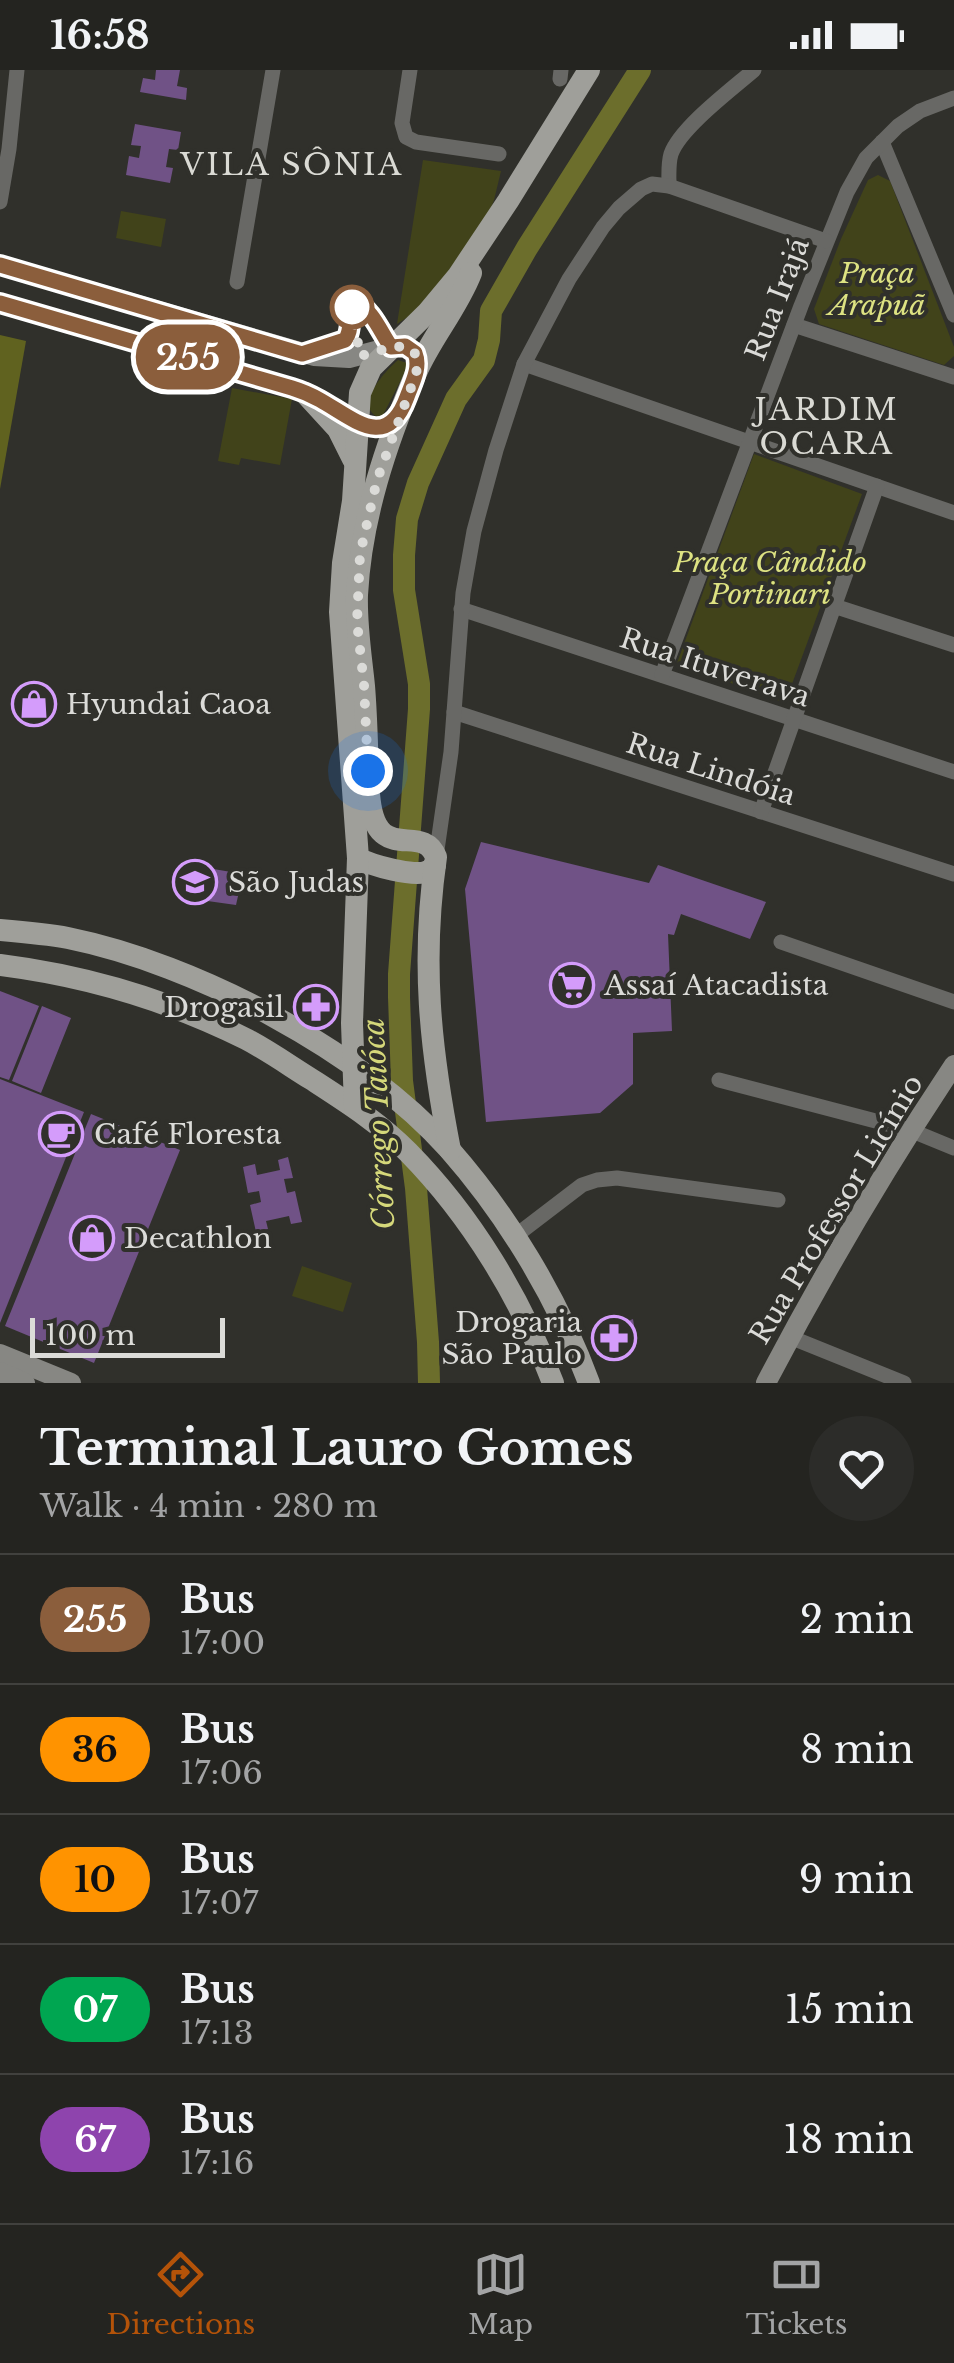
<!DOCTYPE html>
<meta charset="utf-8">
<style>
body{margin:0;font-family:"Libre Baskerville",serif;background:#2c2c29;color:#f1f3f6;height:100vh;display:flex;flex-direction:column;font-size:38px;white-space:nowrap}
*{box-sizing:border-box;margin:0}
p{font-size:32px;color:#a3a4a5}
.icon{flex:none;width:55px;height:55px;fill:none;stroke:currentColor;stroke-width:2;stroke-linecap:round;stroke-linejoin:round}
.map{position:relative;height:1313px;overflow:hidden}
.side{display:flex;flex-direction:column;background:#242420;flex:1}
.side>*{flex:none}
.badge{padding:0 20px;border-radius:32px;font-size:35px;line-height:65px}
.scale{position:absolute;left:30px;bottom:25px;width:195px;box-sizing:border-box;padding-left:10px;border:5px solid #dbdbd8;border-top:0;font-size:28px;line-height:35px;white-space:nowrap;color:#dbdbd8;-webkit-text-stroke:8px #30302b;paint-order:stroke}
.you{position:absolute;width:50px;height:50px;margin:-25px;border:8px solid #fff;border-radius:50%;background:#1a73e8;box-shadow:0 0 0 15px #1a73e833}
.map>.badge{position:absolute;translate:-50% -50%;box-shadow:0 0 0 5px #fff}
.round{display:grid;place-items:center;flex:none;width:105px;height:105px;border-radius:52px;background:#2c2c29}
.summary{display:flex;align-items:center;justify-content:space-between;height:170px;padding:0 40px}
h1{font-size:48px;font-weight:700;line-height:75px}
ul{padding:0;list-style:none}
li{display:flex;align-items:center;gap:30px;height:130px;padding:0 40px;border-top:2px solid #41413e}
li div{flex:1}
li b{display:block;font-size:38px}
li em{font-style:normal}
li .badge{min-width:110px;font-weight:700;text-align:center}
.status{display:flex;justify-content:space-between;align-items:center;height:70px;padding:0 50px;background:#242420;direction:ltr}
.status svg{height:28px;fill:currentColor}
.tabs{display:flex;justify-content:space-around;align-items:center;height:140px;border-top:2px solid #41413e;background:#242420;font-size:28px;color:#a3a4a5}
.tabs a{display:grid;justify-items:center;gap:5px}
.tabs .on{color:#b45309}
.map>svg:first-child{display:block}
</style>
<div class="status"><b>16:58</b><svg viewBox="0 0 49 12"><path d="M0 12V9h3v3zM5 12V6h3v6zM10 12V3h3v9zM15 12V0h3v12zM26 1h20v11H26zM47 4h2v5h-2z"/></svg></div>
<div class="map">
<svg width="954" height="1313" viewBox="0 0 954 1313">
<rect width="100%" height="100%" fill="#30302b"/>
<g fill="#41431a">
<path d="M423,90L501,101L494,130L484,156L417,241L397,254Z"/>
<path d="M878,105L890,111L954,277V286L944,295L819,254L814,239L841,169L868,110Z"/>
<path d="M121,141L166,149L161,177L116,168Z"/>
<path d="M398,290L407,293V298L383,345L379,348C353,336 384,302 398,290Z"/>
<path d="M232,318L292,329L280,395L241,388L239,395L218,391Z"/>
<path d="M754,384L862,424L785,633L677,593Z"/>
<path d="M302,1196L352,1213L343,1242L292,1226Z"/>
</g>
<path fill="#60621f" d="M0,265L26,271L0,419Z"/>
<g fill="none" stroke-linecap="round" stroke-linejoin="round">
<path stroke="#6c6e2c" stroke-width="22" d="M429,1313L428,1272L416,1118L402,1011L399,927V904L419,639V614L404,520V485L407,449L418,413L456,329L484,290L489,270L491,241L527,178L640,0"/>
</g>
<g fill="#705286">
<path d="M156,0H180L177,16L187,18L186,30L140,22L143,8L155,10Z"/>
<path d="M135,54L181,62L178,80L169,79L166,97L173,98L170,113L126,105L129,86L139,88L141,76L131,75Z"/>
<path d="M481,772L649,813L658,795L766,832L750,869L681,844L674,865L668,864L672,961L633,963V1014L600,1043L486,1052L465,819Z"/>
<path d="M184,794L243,804L236,835L179,827Z"/>
<path d="M0,921L39,936L9,1010L0,1007Z"/>
<path d="M42,936L71,948L41,1023L12,1011Z"/>
<path d="M0,1009L84,1042L0,1253Z"/>
<path d="M91,1044L180,1080L94,1293L5,1256Z"/>
<path d="M288,1087L293,1108L284,1109L287,1123L295,1121L302,1152L291,1154L289,1146L266,1151L268,1159L256,1162L250,1135L261,1132L259,1121L248,1123L243,1097L255,1094L257,1105L280,1100L278,1090Z"/>
<path d="M633,1249L636,1269L597,1285L592,1266Z"/>
</g>
<g fill="none" stroke-linecap="round" stroke-linejoin="round">
<g stroke="#686865" stroke-width="15">
<path d="M410,0L402,53L406,67L416,72L499,84"/>
<path d="M560,9L561,0"/>
<path d="M882,72L954,245"/>
<path d="M669,116C669,105 668,94 671,84C680,58 732,19 754,0"/>
<path d="M0,132L9,79L17,0"/>
<path d="M237,212L273,0"/>
<path d="M794,255L954,307"/>
<path d="M524,294L954,443"/>
<path d="M834,536L954,575"/>
<path d="M461,539L954,702"/>
<path d="M662,605L801,236L847,122L866,88L898,56L920,41L954,28"/>
<path d="M454,642L954,804"/>
<path d="M761,742L877,416"/>
<path d="M436,787L451,682L463,523L474,461L496,380L524,294L569,209L603,157L619,138L641,119L652,114L669,116L826,171"/>
<path d="M781,872L954,932"/>
<path d="M719,1010L910,1060L954,1078"/>
<path d="M514,1167L582,1115L597,1110L617,1108L778,1130"/>
<path d="M790,1267L904,1313"/>
</g>
<g stroke="#878783" stroke-width="20">
<path d="M0,195L314,286L349,288L391,277"/>
<path d="M0,233L292,318L319,329L357,353"/>
<path d="M0,1284L71,1313"/>
<path d="M0,1302L25,1313"/>
<path d="M766,1313C823,1204 886,1097 954,995"/>
</g>
<g stroke="#9f9f9a" stroke-width="22">
<path d="M305,323L338,359L353,389"/>
<path d="M358,788C370,795 416,808 428,801C431,800 433,797 435,795"/>
<path d="M0,860C23,862 46,864 68,868C196,894 362,981 449,1079C508,1146 558,1229 589,1313"/>
<path d="M0,895C87,906 168,930 246,969C269,981 290,996 311,1009C345,1031 380,1053 408,1082C472,1147 521,1229 553,1313"/>
<path d="M355,1037L352,953L358,788L340,542L343,493L353,431L360,323L371,298L428,242L458,206L508,131L589,0"/>
<path d="M450,1080C430,978 421,891 436,787C422,750 375,799 369,724C367,688 367,652 364,616C361,586 356,556 357,525C361,448 386,374 416,303C431,268 457,239 471,203"/>
</g>
</g>
<g fill="none" stroke-linecap="round" stroke-linejoin="round">
<defs>
<path id="line" d="M0,195L302,284L345,270C354,259 346,244 356,233C372,239 381,263 391,277L405,276L415,283C421,298 412,313 407,327C387,382 354,349 320,330C311,325 302,321 292,318L0,233"/>
</defs>
<use href="#line" stroke="#fff" stroke-width="22"/>
<use href="#line" stroke="#8b5e3c" stroke-width="15"/>
<path stroke="#dbdbd8" stroke-width="10" stroke-dasharray="0 18" d="M352,237L360,286C383,281 424,260 416,304L377,410L360,484L357,552L364,615L368,701"/>
</g>
<defs>
<symbol id="shop-ring" viewBox="-11 -11 22 22"><circle r="9.5" fill="#30302b" stroke="#d49cfb" stroke-width="1.5"/><path d="M-5-2.5h2.3a2.7 3.5 0 0 1 5.4 0H5L5.5 6h-11ZM-1.5-2.5h3a1.5 2.3 0 0 0-3 0Z" fill="#d49cfb"/></symbol>
<symbol id="university-ring" viewBox="-11 -11 22 22"><circle r="9.5" fill="#30302b" stroke="#d49cfb" stroke-width="1.5"/><path d="M0-5L7-2L0 1L-7-2ZM-4 1L0 2.5L4 1V4Q0 6-4 4Z" fill="#d49cfb"/></symbol>
<symbol id="supermarket-ring" viewBox="-11 -11 22 22"><circle r="9.5" fill="#30302b" stroke="#d49cfb" stroke-width="1.5"/><path d="M-6-5.5h2.5l.6 2H6L4.5 2H-2.5L-4.4-4H-6ZM-1.5 3.2a1.3 1.3 0 1 0 .1 0ZM3 3.2a1.3 1.3 0 1 0 .1 0Z" fill="#d49cfb"/></symbol>
<symbol id="pharmacy-ring" viewBox="-11 -11 22 22"><circle r="9.5" fill="#30302b" stroke="#d49cfb" stroke-width="1.5"/><path d="M-2-6h4v4h4v4h-4v4h-4v-4h-4v-4h4Z" fill="#d49cfb"/></symbol>
<symbol id="cafe-ring" viewBox="-11 -11 22 22"><circle r="9.5" fill="#30302b" stroke="#d49cfb" stroke-width="1.5"/><path d="M-5.5-4.5H6V0H3Q3 3.5 0 3.5H-2.5Q-5.5 3.5-5.5 0ZM3-3.2v2h1.7v-2ZM-6 4.5H4V6H-6Z" fill="#d49cfb"/></symbol>
</defs>
<g fill-rule="evenodd">
<use href="#shop-ring" x="9" y="609" width="50" height="50"/>
<use href="#university-ring" x="170" y="787" width="50" height="50"/>
<use href="#supermarket-ring" x="547" y="890" width="50" height="50"/>
<use href="#pharmacy-ring" x="291" y="912" width="50" height="50"/>
<use href="#cafe-ring" x="36" y="1039" width="50" height="50"/>
<use href="#shop-ring" x="67" y="1143" width="50" height="50"/>
<use href="#pharmacy-ring" x="589" y="1243" width="50" height="50"/>
</g>
<circle fill="#fff" stroke="#8b5e3c" stroke-width="5" cx="352" cy="237" r="20"/>
<g text-anchor="middle" stroke-width="8" stroke-linejoin="round" paint-order="stroke">
<g font-size="28" font-style="italic" fill="#dde282" stroke="#30302b">
<text x="877" y="213">Praça<tspan x="877" dy="32">Arapuã</tspan></text>
<text x="770" y="502">Praça Cândido<tspan x="770" dy="32">Portinari</tspan></text>
</g>
<g font-size="28" fill="#dbdbd8" stroke="#30302b">
<text transform="translate(777 229) rotate(-69)" y="10">Rua Irajá</text>
<text transform="translate(715 597) rotate(18)" y="10">Rua Ituverava</text>
<text transform="translate(711 699) rotate(18)" y="10">Rua Lindóia</text>
<text transform="translate(836 1139) rotate(-59)" y="10">Rua Professor Licínio</text>
</g>
<g font-size="28" fill="#dbdbd8" stroke="#30302b" text-anchor="start">
<text x="66" y="644">Hyundai Caoa</text>
<text x="228" y="822">São Judas</text>
<text x="604" y="925">Assaí Atacadista</text>
<text x="284" y="947" text-anchor="end">Drogasil</text>
<text x="94" y="1074">Café Floresta</text>
<text x="124" y="1178">Decathlon</text>
<text x="582" y="1262" text-anchor="end">Drogaria<tspan x="582" dy="32">São Paulo</tspan></text>
</g>
<g font-size="30" letter-spacing="2.5" fill="#dadad4" stroke="#30302b">
<text x="292" y="105">VILA SÔNIA</text>
<text x="827" y="350">JARDIM<tspan x="827" dy="34">OCARA</tspan></text>
</g>
<g font-size="30" font-style="italic" fill="#d5d87a" stroke="#30302b">
<text transform="translate(379 1054) rotate(-93)" y="10">Córrego Taióca</text>
</g>
</g>
</svg>
<div class="scale">100 m</div>
<div class="you" style="left:368px;top:701px"></div>
<b class="badge" style="left:188px;top:287px;background:#8b5e3c;color:#fff">255</b>
</div>
<section class="side">
<div class="summary"><div><h1>Terminal Lauro Gomes</h1><p>Walk · 4 min · 280 m</p></div><a class="round"><svg class="icon" aria-label="heart" viewBox="0 0 24 24"><path d="M12 20l-8-8c-3-5 5-10 8-4 3-6 11-1 8 4z"/></svg></a></div>
<ul>
<li><span class="badge" style="background:#8b5e3c;color:#fff">255</span><div><b>Bus</b><p>17:00</p></div><em>2 min</em></li>
<li><span class="badge" style="background:#ff9300;color:#111">36</span><div><b>Bus</b><p>17:06</p></div><em>8 min</em></li>
<li><span class="badge" style="background:#ff9300;color:#111">10</span><div><b>Bus</b><p>17:07</p></div><em>9 min</em></li>
<li><span class="badge" style="background:#00a651;color:#fff">07</span><div><b>Bus</b><p>17:13</p></div><em>15 min</em></li>
<li><span class="badge" style="background:#8e44ad;color:#fff">67</span><div><b>Bus</b><p>17:16</p></div><em>18 min</em></li>
</ul>
</section>
<nav class="tabs">
<a class="on"><svg class="icon" aria-label="directions" viewBox="0 0 24 24"><path d="M12 3l9 9-9 9-9-9zM9 14v-3h6M13 9l2 2-2 2"/></svg>Directions</a>
<a><svg class="icon" aria-label="map" viewBox="0 0 24 24"><path d="M3 6l6-2 6 2 6-2v14l-6 2-6-2-6 2zM9 4v14M15 6v14"/></svg>Map</a>
<a><svg class="icon" aria-label="tickets" viewBox="0 0 24 24"><path d="M3 7h18v10H3zM15 7v10"/></svg>Tickets</a>
</nav>
